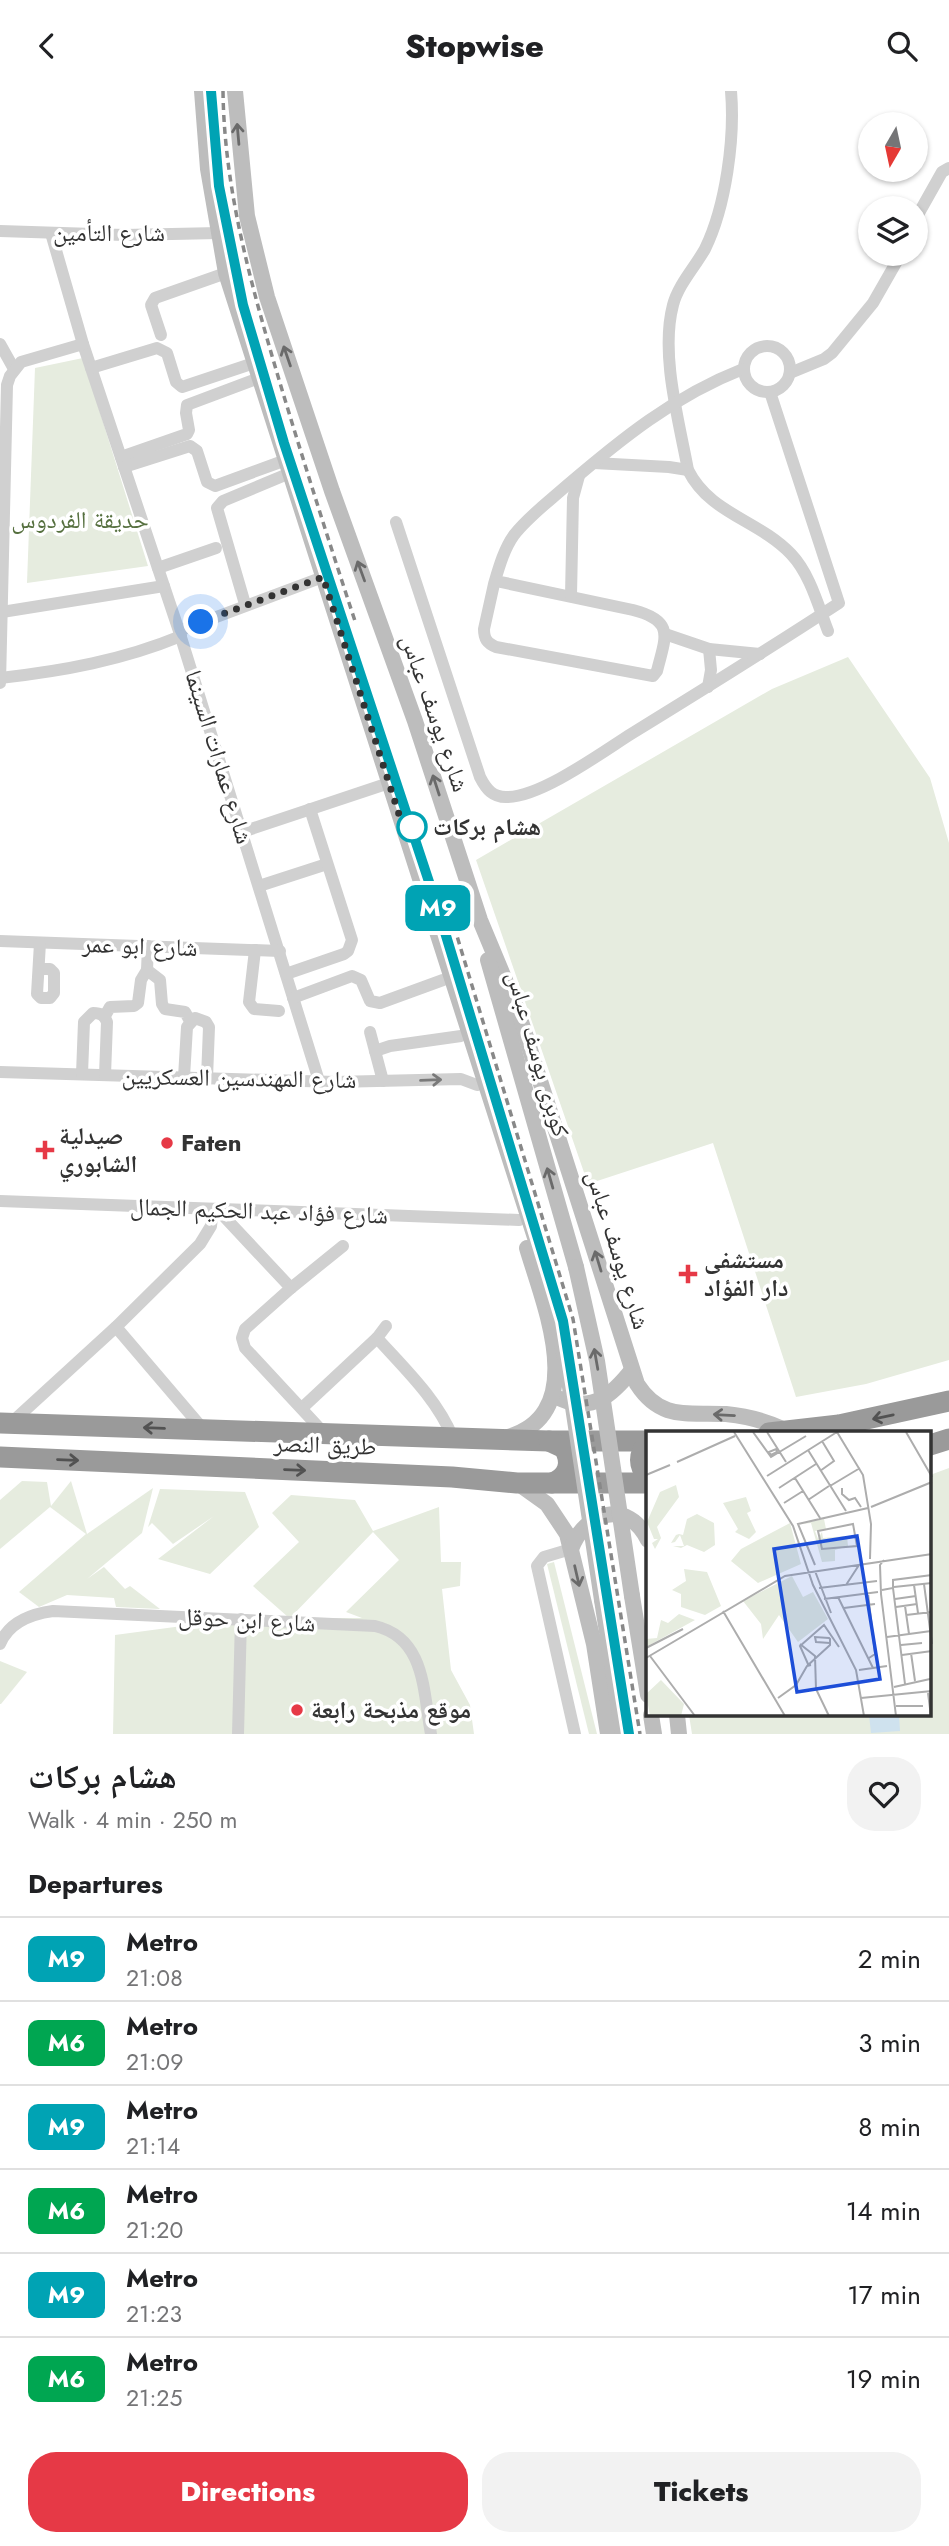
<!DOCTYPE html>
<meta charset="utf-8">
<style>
body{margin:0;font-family:Jost,"Noto Naskh Arabic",sans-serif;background:#f2f2f2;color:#202124;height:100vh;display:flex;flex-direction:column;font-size:26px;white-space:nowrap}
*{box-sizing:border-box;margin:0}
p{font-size:23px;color:#757577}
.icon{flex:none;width:38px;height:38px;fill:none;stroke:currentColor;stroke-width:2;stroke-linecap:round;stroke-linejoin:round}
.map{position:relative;height:1643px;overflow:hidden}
.sheet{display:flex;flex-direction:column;background:#fff;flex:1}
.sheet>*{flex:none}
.badge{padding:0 14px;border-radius:10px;font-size:24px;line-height:46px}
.needle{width:46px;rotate:189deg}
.controls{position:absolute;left:858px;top:21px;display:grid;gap:14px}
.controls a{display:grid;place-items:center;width:70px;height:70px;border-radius:50%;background:#fff;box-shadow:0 2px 5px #0004;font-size:35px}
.you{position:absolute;width:35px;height:35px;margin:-18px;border:5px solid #fff;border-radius:50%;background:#1a73e8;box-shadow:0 0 0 10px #1a73e833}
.map>.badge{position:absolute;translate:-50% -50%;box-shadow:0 0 0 4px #fff}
h2{padding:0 28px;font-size:26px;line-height:63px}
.round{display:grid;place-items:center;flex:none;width:74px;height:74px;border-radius:28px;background:#f2f2f2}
.summary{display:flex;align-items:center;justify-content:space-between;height:119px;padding:0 28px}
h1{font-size:33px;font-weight:800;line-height:52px}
.button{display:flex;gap:14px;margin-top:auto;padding:14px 28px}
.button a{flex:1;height:80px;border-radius:28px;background:#e63946;color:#fff;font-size:28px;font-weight:800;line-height:80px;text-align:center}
.button a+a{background:#f2f2f2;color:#202124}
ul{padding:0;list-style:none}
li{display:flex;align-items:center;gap:21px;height:84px;padding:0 28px;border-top:2px solid #e0e0e0}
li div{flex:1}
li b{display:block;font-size:26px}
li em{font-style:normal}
li .badge{min-width:77px;font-weight:700;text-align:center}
header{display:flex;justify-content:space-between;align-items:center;height:91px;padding:0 28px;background:#fff;font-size:32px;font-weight:800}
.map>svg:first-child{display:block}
</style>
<header><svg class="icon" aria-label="back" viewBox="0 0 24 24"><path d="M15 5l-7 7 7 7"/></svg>Stopwise<svg class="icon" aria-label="search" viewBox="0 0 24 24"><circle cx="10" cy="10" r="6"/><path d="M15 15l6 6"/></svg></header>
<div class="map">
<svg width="949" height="1643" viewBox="0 0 949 1643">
<rect width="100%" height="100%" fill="#fff"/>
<g fill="#e6ecdf" fill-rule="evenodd">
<path d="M83,267L148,475L27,492L35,277Z"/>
<path d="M848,566L930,687L949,752V1269L866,1293L796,1306L713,1052L588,1093L476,769L772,598Z"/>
<path d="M949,1377V1643H692L689,1624H930V1384Z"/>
<path d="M22,1390L47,1391L51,1415L71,1390L87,1443L153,1397L142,1442L87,1488L104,1476L125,1498L130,1495L160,1518L116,1516L114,1507L67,1504L39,1516L19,1501L86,1443L50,1416L0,1458V1409Z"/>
<path d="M160,1398L245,1401L259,1436L210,1483L158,1468L214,1425L173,1453L152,1432L148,1436Z"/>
<path d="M291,1404L355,1409L373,1440L439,1416L441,1471H461L460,1495L442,1498L451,1579L470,1614L474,1643H113L115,1544L242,1527L288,1526L253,1495L299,1451L272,1422ZM373,1441L399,1469L346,1521L362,1527H290Z"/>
<path d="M554,1471L597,1643H589L547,1473Z"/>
<path d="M0,1570L27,1581L1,1613H0Z"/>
</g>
<path fill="#cfe2ee" d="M869,1624H899L900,1640L871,1642Z"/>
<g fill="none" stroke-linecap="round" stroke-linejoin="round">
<g stroke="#d0d0d0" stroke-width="12">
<path d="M731,0C735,47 726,115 705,158C695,176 678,194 673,214C660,263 679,330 688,379C710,423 757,428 791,463C810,483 818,514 828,540"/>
<path d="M915,129L942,81L949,77"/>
<path d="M0,140L124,144L219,142"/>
<path d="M51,142L83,253L179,540L319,990"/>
<path d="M161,244L151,214L155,207L226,182"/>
<path d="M0,253L14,278"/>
<circle cx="767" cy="278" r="23"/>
<path d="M91,277L157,257L167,262L176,291L182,296L254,272"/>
<path d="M790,282L824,268L832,262L873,212L901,163"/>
<path d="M121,366L187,343L189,339L186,322L187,314L259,287"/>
<path d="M594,372L669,376L688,379"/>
<path d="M124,376L190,355L197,360L207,391L215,395L286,369"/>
<path d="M396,431L480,686C486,698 493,707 508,706C542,705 601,662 631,643C701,600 770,557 839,512L770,301"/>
<path d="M158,477L216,457"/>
<path d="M496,490L633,519C676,530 665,547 657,580L653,585L496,556C487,552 484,548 484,538L494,493C499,476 504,458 514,444C528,426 548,411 565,396C621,348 674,305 743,278"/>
<path d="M571,505L573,407L579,385"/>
<path d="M245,513L217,417L223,410L290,382"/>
<path d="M2,521L164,495"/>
<path d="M179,540L323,486"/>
<path d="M665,543L709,558L760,563"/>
<path d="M0,587C63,580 123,569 181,545"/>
<path d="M0,592L7,294L10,285L21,271L83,253"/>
<path d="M708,596L711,579L709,558"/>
<path d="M242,741L389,692"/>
<path d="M259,795L327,773"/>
<path d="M0,850L280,860"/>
<path d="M255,859L249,911L254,918L279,920"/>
<path d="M40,878H50L54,882V902L50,907H41L37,903L40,852"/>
<path d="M147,879L160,889L162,913L165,918L185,921L190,930"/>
<path d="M286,883L344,863L348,860L352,849L310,718"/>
<path d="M293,907L352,885L361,889L370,910L380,912L443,889"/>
<path d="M105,925L110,916L134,915L138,912L141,889L147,879L148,855"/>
<path d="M370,941L383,990"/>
<path d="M375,960L390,955L461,945"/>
<path d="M0,981L335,991L461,988L477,994"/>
<path d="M82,983L84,931L93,922C101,922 104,924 107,931L105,984"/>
<path d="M184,986L187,936L195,927L206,931L209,936L207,987"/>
<path d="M0,1110L519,1129"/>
<path d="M217,1118L291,1197"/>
<path d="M116,1236L203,1338"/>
<path d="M377,1247C405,1278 437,1308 453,1347"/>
<path d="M302,1317L377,1247L386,1235"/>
<path d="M10,1333L116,1236L200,1153L211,1135L213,1118"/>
<path d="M324,1342L245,1257L242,1247L245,1238L291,1197L343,1155"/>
<path d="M571,1458L544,1466L537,1475L575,1643"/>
<path d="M0,1553C9,1531 31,1523 53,1520L375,1535C426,1547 423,1601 431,1643"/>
<path d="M238,1643L241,1528"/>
</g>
<g stroke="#bdbdbd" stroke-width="16">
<path d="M202,0L208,78L226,182L547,1184"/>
<path d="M235,0L247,125L267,206L332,400L415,630L480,829L517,918L637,1293C661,1330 687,1321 726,1323C747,1325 766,1330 785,1339"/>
<path d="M488,869L576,1176"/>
<path d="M561,1308C593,1322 613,1303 632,1279"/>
<path d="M508,1346C591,1322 543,1212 527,1157"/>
<path d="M519,1393L547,1413L567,1443L594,1553L608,1643"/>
<path d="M571,1458C585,1420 628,1408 648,1449"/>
<path d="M632,1505L648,1604"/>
<path d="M602,1509L623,1643"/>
<path d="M651,1624L654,1643"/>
<path d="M677,1624L679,1643"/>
</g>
<g stroke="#9a9a9a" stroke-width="21">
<path d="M0,1332L549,1350H648"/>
<path d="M769,1342L839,1334L949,1310"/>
<path d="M549,1350L564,1357C573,1372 568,1386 552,1392"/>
<path d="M648,1352C638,1363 638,1375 648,1386"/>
<path d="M930,1354L949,1348"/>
<path d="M0,1366L452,1386L517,1392H648"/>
</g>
<g stroke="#888" stroke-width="3.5" stroke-dasharray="7 5" stroke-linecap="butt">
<path d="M211,0L219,95L227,142L243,214L284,352L386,656"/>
<path d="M223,0C224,99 252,197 280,292C304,372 329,451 355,530"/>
<path d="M447,812L573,1228L640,1643"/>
<path d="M610,1529L629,1643"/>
</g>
<g stroke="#bdbdbd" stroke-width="16">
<path d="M576,1176L597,1270L632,1505"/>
<path d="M547,1184L567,1276L602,1509"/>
</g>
</g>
<defs><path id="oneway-shaft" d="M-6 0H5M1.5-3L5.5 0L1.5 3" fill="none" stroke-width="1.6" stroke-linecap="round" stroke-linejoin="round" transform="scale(1.75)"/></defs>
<g stroke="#6a6a6a">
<use href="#oneway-shaft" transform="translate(238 43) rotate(-95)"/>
<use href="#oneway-shaft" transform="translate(287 265) rotate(-109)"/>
<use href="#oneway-shaft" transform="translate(361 480) rotate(-110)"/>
<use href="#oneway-shaft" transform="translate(436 694) rotate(-108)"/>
<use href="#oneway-shaft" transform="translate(550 1087) rotate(-106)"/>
<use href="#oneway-shaft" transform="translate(598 1170) rotate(-107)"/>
<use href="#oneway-shaft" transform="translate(596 1268) rotate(-100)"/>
<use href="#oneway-shaft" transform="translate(724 1324) rotate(-177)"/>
<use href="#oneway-shaft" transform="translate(577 1485) rotate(77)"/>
</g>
<use stroke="#7a7a7a" href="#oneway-shaft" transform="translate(431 989) rotate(-2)"/>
<g stroke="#525252">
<use href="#oneway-shaft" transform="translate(883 1326) rotate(168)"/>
<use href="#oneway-shaft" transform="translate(154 1337) rotate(-178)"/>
<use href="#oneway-shaft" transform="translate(68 1369) rotate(2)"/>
<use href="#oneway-shaft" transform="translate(295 1379) rotate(2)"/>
</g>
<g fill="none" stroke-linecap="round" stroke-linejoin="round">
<defs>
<path id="line" d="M211,0L219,95L243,214L284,352L437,815L563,1230L629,1643"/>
</defs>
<use href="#line" stroke="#fff" stroke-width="16"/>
<use href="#line" stroke="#00a3b4" stroke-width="10"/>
<path stroke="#333" stroke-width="7" stroke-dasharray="0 12.6" d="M201,531L323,486L405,742L412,736"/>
</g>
<circle fill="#fff" stroke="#00a3b4" stroke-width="3.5" cx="412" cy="736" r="14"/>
<g fill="#e63946" stroke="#fff" stroke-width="2.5">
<circle cx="167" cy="1052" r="7"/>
<path d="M41.5 1048.5h7v7h7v7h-7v7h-7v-7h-7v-7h7z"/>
<path d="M684.5 1172.5h7v7h7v7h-7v7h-7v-7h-7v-7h7z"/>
<circle cx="297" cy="1619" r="7"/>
</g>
<g text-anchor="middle" stroke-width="7" stroke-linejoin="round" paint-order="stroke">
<g font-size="24" fill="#333" stroke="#fff">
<text x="109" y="150">شارع التأمين</text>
<text transform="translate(435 622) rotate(71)" y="8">شارع يوسف عباس</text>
<text transform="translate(219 666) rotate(73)" y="8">شارع عمارات السينما</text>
<text transform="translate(140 855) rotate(2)" y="8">شارع ابو عمر</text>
<text transform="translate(538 963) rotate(74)" y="8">كوبرى يوسف عباس</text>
<text transform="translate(239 987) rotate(1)" y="8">شارع المهندسين العسكريين</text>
<text transform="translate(259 1120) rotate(2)" y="8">شارع فؤاد عبد الحكيم الجمال</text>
<text transform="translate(618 1159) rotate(73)" y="8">شارع يوسف عباس</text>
<text transform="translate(325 1354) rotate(2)" y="8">طريق النصر</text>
<text transform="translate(247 1529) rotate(3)" y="8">شارع ابن حوقل</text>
</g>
<g font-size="24" fill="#56703f" stroke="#fff">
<text x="80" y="437">حديقة الفردوس</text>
</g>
<g font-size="24" font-weight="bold" fill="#333" stroke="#fff" text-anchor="start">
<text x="433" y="744">هشام بركات</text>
</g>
<g font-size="24" font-weight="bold" fill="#333" stroke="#fff" text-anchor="start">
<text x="59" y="1053">صيدلية<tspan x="59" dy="28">الشابوري</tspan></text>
<text x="181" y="1060">Faten</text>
<text x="704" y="1177">مستشفى<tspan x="704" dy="28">دار الفؤاد</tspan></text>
<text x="311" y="1627">موقع مذبحة رابعة</text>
</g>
</g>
<g transform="translate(646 1340)">
<rect width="285" height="285" fill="#fff"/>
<path d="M30,54L33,66L11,96L15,107L9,118L6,112L12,108H8L1,91L14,61ZM100,66L105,80L101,82L110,101L103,108L89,101L92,98L77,72ZM51,83L68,92L69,114L58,121L41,114L35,117L27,115H38L34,104L29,111L25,112L30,104L33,103L37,104L41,88ZM178,88L180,98L169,100L172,108L176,101L177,107L201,105L202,115L189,119V130L176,131L165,92L155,93ZM144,92L155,133L112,152L85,130L95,118ZM38,138L61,141L75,175L59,184L35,176V163L26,159L40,150ZM146,145L157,166L167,161L182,188L152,211L133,184L117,208L115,193L97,170ZM33,183L49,189L0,216V208L11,207L15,189L22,192ZM15,249L38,273L35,285H4L0,263Z" fill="#e6ecdf"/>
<path fill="none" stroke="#adadad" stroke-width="2" d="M88,1L147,95L167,154L210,239L218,285M107,1L125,26L160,5M121,1L140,31M191,1L217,44L225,93L224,128M260,1L286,46M130,18L131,21L125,24L123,21ZM162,19L200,80M31,31L89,5M174,40L188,30L176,10M0,44L24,34M121,45L191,1M149,47L174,87M184,55L214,37M133,57L170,33M196,57V63L203,69L209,67L215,76M162,69L183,55M138,72L157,60M225,76L286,51M207,93L211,115L176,118L172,100ZM238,129L234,134L235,163L250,285M169,134L152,93L222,77M169,140L185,182M278,153L286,213M200,154L213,134M268,154L272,182M248,156L286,152M173,157L231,150M247,157L259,253M236,159L247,157V149L286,144M222,162L229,223L223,227M192,166L227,237M178,168L232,161M249,168L270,165M259,175L263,203M250,176L271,173M198,177L229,173M77,180L139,285M260,184L286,181M241,206L285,200M154,213L169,225L170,258L183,285M255,214L276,212M0,217L37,198M265,222L269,250M256,224L286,220M4,225L49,285M0,227L139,145L286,123M162,233L154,215L178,194L193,216M165,234L161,235L184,214V208L183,207L169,206L170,211L184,212M213,239L241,235M248,256L284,248M282,262L285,285M132,267L150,254L161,235M215,267L286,260M250,275H277"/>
<path fill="#1d4ed8" fill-opacity="0.15" stroke="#1d4ed8" stroke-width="3.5" d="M211,105L234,248L151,261L128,118Z"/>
<rect width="285" height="285" fill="none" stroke="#333" stroke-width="3.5"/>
</g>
</svg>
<div class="controls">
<a><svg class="needle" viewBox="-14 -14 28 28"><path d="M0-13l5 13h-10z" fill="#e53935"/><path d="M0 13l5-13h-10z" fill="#757577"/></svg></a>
<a><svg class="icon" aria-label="layers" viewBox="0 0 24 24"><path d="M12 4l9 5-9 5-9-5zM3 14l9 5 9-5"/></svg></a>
</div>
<div class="you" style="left:201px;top:531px"></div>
<b class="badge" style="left:438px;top:817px;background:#00a3b4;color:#fff">M9</b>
</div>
<section class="sheet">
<div class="summary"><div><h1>هشام بركات</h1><p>Walk · 4 min · 250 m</p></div><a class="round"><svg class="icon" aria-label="heart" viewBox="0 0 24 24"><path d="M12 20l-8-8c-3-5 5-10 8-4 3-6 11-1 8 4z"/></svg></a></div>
<h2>Departures</h2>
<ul>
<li><span class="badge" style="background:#00a3b4;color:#fff">M9</span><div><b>Metro</b><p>21:08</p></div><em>2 min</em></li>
<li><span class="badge" style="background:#00a651;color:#fff">M6</span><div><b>Metro</b><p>21:09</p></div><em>3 min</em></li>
<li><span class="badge" style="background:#00a3b4;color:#fff">M9</span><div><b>Metro</b><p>21:14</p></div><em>8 min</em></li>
<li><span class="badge" style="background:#00a651;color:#fff">M6</span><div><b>Metro</b><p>21:20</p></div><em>14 min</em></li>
<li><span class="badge" style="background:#00a3b4;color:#fff">M9</span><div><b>Metro</b><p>21:23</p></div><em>17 min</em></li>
<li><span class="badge" style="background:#00a651;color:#fff">M6</span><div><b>Metro</b><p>21:25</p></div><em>19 min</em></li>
</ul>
<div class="button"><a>Directions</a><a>Tickets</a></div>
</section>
